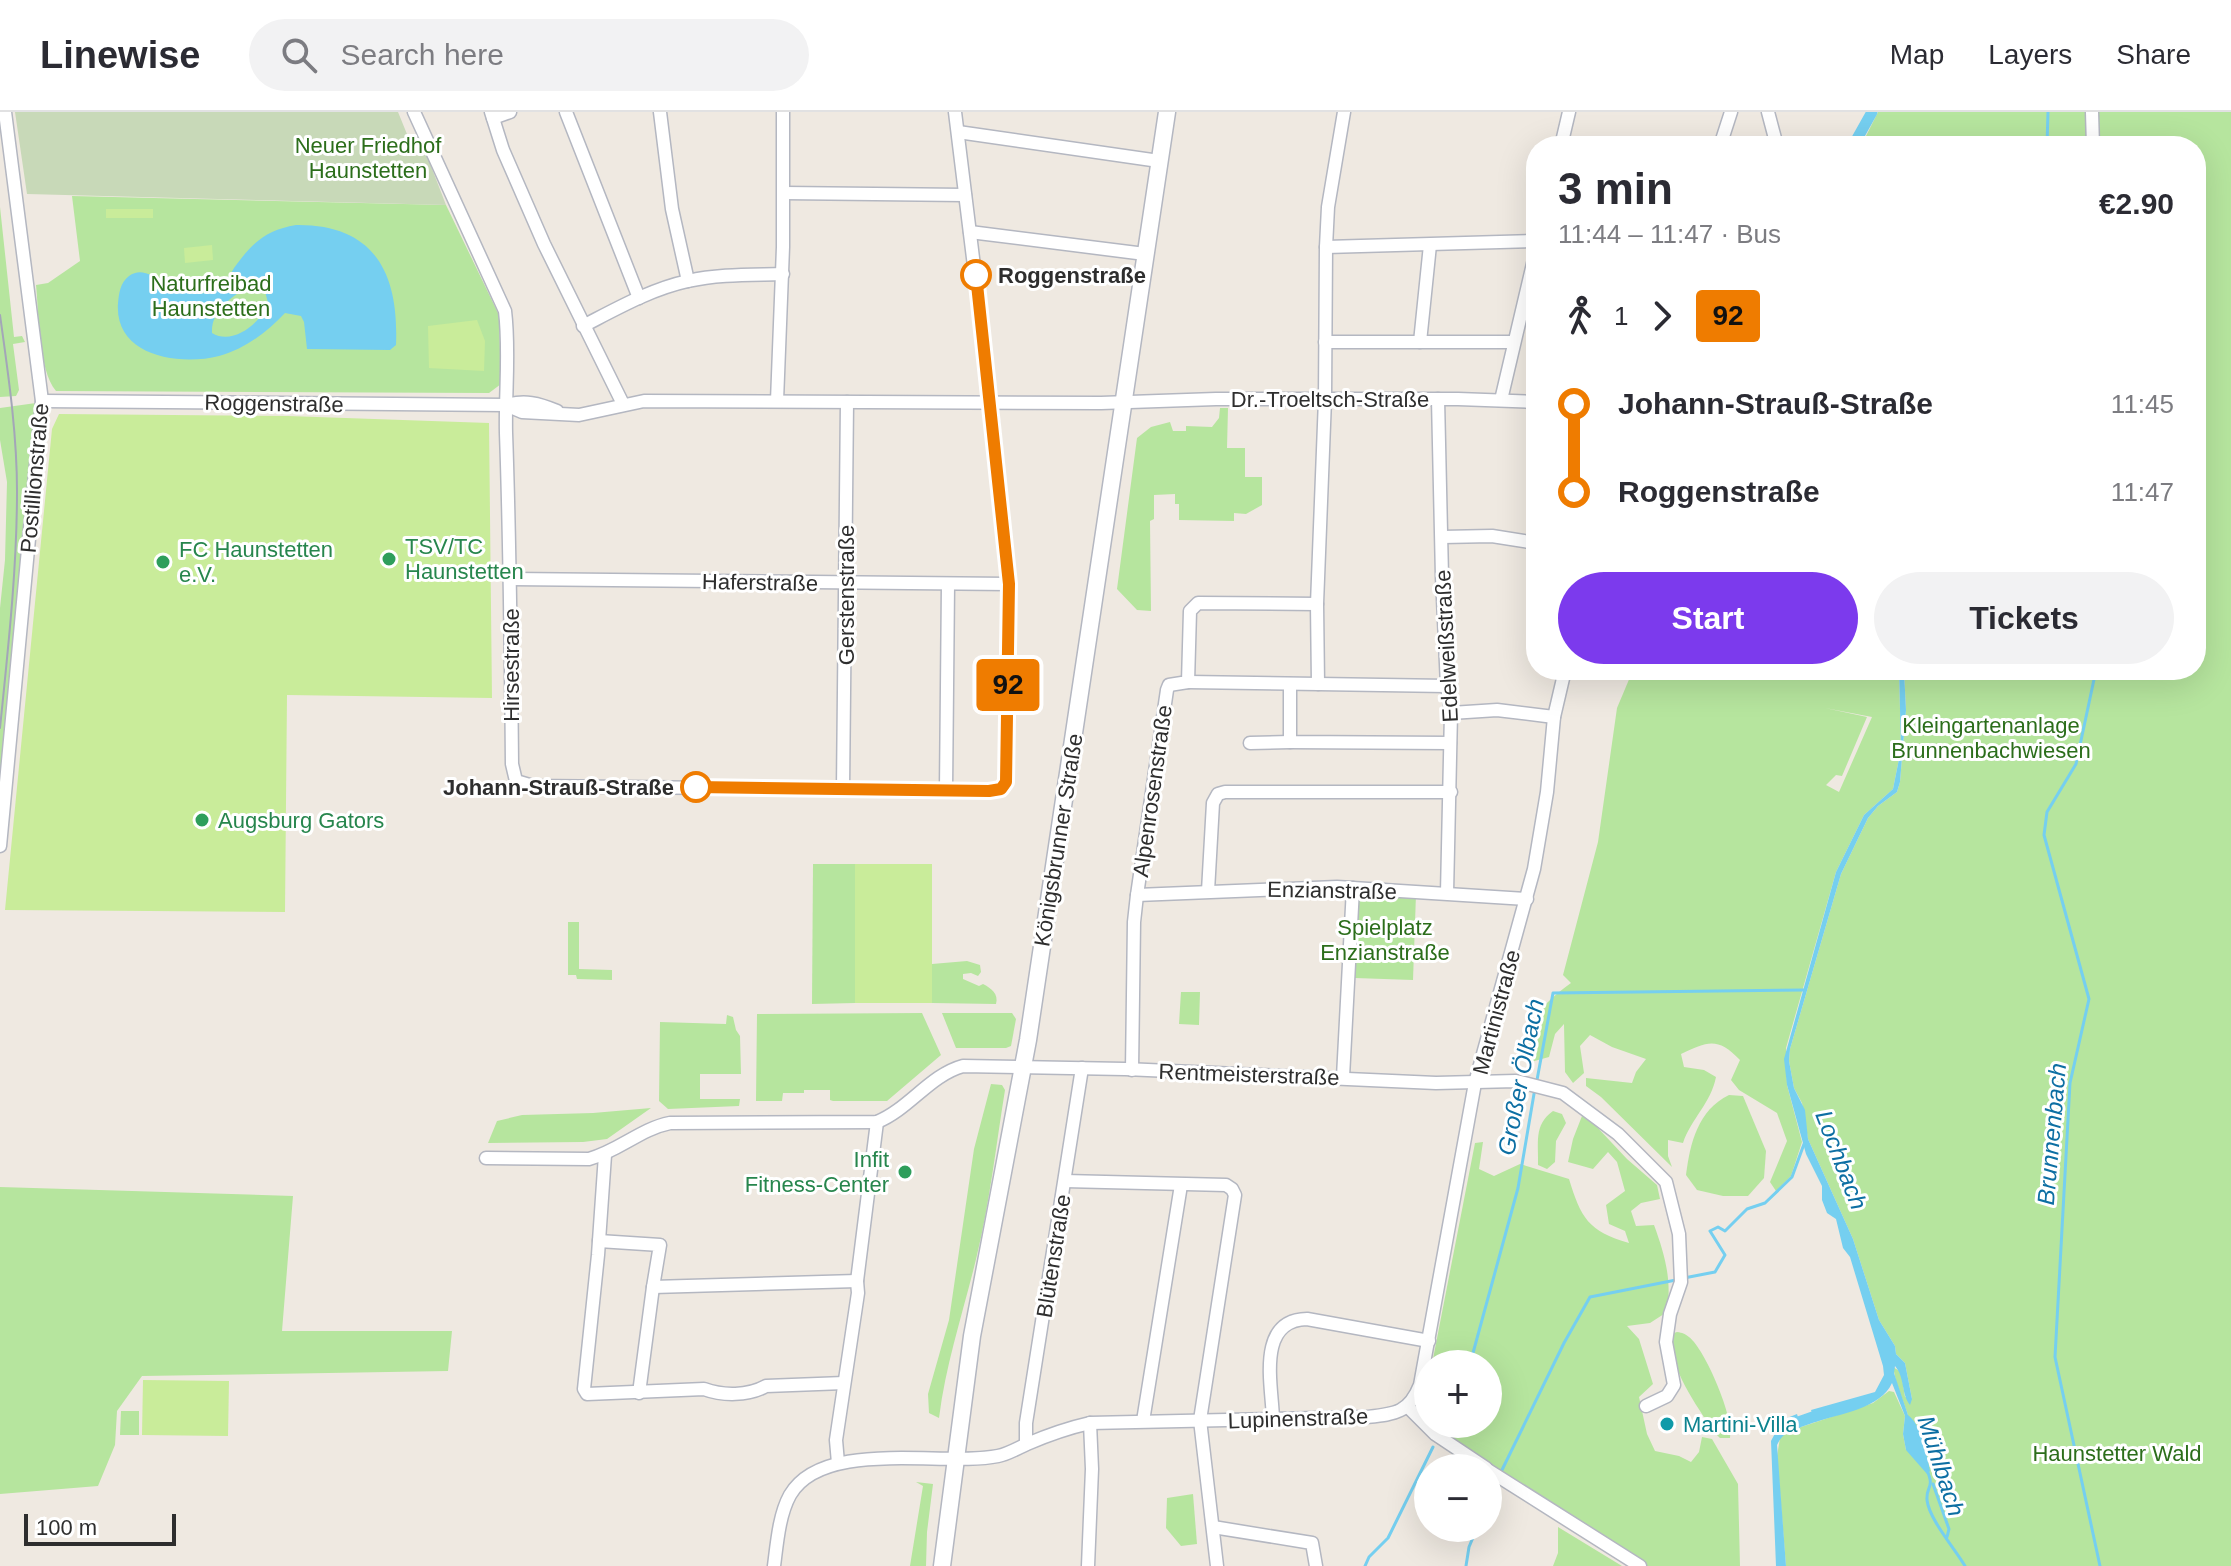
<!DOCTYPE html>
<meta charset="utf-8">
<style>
body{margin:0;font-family:Helvetica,sans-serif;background:#f2f2f3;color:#2b2b33;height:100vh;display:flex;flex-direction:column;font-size:30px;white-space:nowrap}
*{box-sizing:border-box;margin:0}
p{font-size:26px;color:#7c7c81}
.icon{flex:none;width:44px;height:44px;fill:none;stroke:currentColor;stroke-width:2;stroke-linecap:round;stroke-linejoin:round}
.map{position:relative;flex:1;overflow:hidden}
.drawer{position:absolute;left:1526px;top:24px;width:680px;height:544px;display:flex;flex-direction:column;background:#fff;border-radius:32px;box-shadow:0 8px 32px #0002}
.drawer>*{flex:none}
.badge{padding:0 16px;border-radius:6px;font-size:28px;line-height:52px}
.controls{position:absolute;left:1414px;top:1238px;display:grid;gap:16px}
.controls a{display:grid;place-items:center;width:88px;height:88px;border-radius:50%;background:#fff;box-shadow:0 8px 32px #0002;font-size:40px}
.scale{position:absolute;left:24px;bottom:20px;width:152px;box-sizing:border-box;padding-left:8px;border:4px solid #2e2e2e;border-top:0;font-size:22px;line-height:28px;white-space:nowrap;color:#2e2e2e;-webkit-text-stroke:6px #fff;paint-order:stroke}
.map>.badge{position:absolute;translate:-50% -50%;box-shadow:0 0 0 4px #fff}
.legs{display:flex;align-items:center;gap:12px;height:88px;padding:0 32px;font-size:26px}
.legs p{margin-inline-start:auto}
.head{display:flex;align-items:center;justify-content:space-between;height:136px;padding:0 32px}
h1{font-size:44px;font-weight:600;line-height:60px}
.cta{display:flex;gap:16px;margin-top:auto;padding:16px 32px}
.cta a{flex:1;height:92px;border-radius:48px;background:#7c3aed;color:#fff;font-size:32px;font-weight:600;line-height:92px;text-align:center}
.cta a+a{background:#f2f2f3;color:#2b2b33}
ul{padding:0 32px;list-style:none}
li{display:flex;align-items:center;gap:28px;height:88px;font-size:30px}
li i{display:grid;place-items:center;width:12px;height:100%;margin:0 10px;background:currentColor}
li i::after{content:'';width:20px;height:20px;margin:-10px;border:6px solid;border-radius:50%;background:#fff}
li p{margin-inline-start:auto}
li:first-child i{background:linear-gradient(#0000 50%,currentColor 0)}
li:last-child i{background:linear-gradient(currentColor 50%,#0000 0)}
header{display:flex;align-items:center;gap:48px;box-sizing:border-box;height:112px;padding:0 40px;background:#fff;border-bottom:2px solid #e1e1e2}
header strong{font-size:38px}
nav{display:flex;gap:44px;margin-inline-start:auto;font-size:28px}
.search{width:560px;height:72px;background:#f2f2f3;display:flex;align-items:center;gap:20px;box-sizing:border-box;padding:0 28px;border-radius:44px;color:#7c7c81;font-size:30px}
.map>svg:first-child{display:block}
</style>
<header>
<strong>Linewise</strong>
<div class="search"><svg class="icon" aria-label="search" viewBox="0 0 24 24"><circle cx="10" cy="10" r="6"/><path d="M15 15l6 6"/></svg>Search here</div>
<nav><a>Map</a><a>Layers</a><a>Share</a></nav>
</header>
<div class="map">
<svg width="2231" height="1454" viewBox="0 0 2231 1454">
<rect width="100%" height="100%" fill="#efe9e1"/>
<g fill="#b6e59e" fill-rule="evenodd">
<path d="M1878,0H2231V1454H1786L1777,1344L1780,1326L1789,1319L1873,1291L1889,1279L1894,1280L1905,1304L1903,1322L1906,1338L1908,1303L1896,1269L1893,1255L1901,1260L1905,1285L1912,1287L1905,1251L1896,1242L1895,1234L1879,1208L1853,1127L1808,1027L1802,991L1794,976L1789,949L1790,937L1841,762L1868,706L1878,694L1897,680L1900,670L1906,598L1904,558H2196V34H1861Z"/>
<path d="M72,84L446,93L499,203L501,272L489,281L56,279C38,257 39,201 36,173L48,171L80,149Z"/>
<path d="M0,95L14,225L22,224L25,230L13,232L19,278L16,284L0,285Z"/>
<path d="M36,291L0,691V496L5,448L7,370L0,328V296Z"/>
<path d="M1220,296H1228L1227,336H1245V365H1262V393L1246,402L1234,401V409L1179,408V392H1175V382L1154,383V407L1150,409L1151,499L1137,498L1117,477L1137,326L1151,315L1170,310L1173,319H1186V314L1212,315L1219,306Z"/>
<path d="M1633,558H1899L1901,637L1893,677L1864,703L1836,760L1786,936L1787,973L1802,1030L1791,1064L1776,1079L1770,1070L1787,1029L1777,1001L1739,978L1731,968L1740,948C1718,925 1708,929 1681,942L1684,955L1704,958L1716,965C1711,991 1691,1007 1683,1031L1668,1028V1044L1672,1055L1601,985L1586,974V966L1632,971L1636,960L1646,947L1612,935L1590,923L1580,934L1584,961L1573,971L1565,960L1564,912L1555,922L1549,945L1527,951C1524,910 1541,893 1571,871L1563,863L1598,730L1617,596ZM1825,596L1872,605L1839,680L1826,673L1836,663L1842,664L1867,605Z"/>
<path d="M813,752H856L855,891L812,892Z"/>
<path d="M1361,780L1416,782L1413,868L1355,866L1357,789Z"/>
<path d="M568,810H579V857L612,858V868L577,867L576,863H568Z"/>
<path d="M967,849L980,853L981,860L978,864L971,861L963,862V867L979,874L983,872C991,876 999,882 996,892L932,891V852Z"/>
<path d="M1181,880H1200L1199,913L1179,912Z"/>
<path d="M922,901L941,943L887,989H833L830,988V978H804V981H783L782,989H756L757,902Z"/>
<path d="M942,901H1012L1016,907L1011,934L1006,936H956Z"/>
<path d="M727,903L733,905L736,918L740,924L741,962H700V987H740L739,994L668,997L659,989L660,910L726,912Z"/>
<path d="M991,972L1002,973L1005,978C996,1033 990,1089 977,1143C964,1198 946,1250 939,1306L929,1301L928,1282L949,1208L974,1037Z"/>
<path d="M1729,983L1743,984L1766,1039L1764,1066L1748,1084H1723L1697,1078L1686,1063C1690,1031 1698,998 1729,983Z"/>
<path d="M651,996L607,1027L583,1030L488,1031L497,1009L522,1003L593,1001Z"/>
<path d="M1553,999L1562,1002L1566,1011L1556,1029L1555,1050L1547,1057L1538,1053C1539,1032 1533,1013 1553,999Z"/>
<path d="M1582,1004L1596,1014L1627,1047L1657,1073L1660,1087L1641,1091L1631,1099L1636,1114L1654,1113C1665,1143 1672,1168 1667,1200L1650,1211L1627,1214L1639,1227L1653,1272L1639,1285L1647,1322L1655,1339L1679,1344L1691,1350L1699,1340L1702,1325L1712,1327L1738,1372L1740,1454H1645L1444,1323L1435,1312H1488V1252H1432L1475,1031L1483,1030L1479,1057L1494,1064L1520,1052L1569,1067C1581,1106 1588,1119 1629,1131L1625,1119L1609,1112L1606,1093L1625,1079L1617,1050L1608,1040L1593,1057L1568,1050L1573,1027Z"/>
<path d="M0,1075L293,1084L282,1219H452L448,1259L142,1264L117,1299L115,1333L98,1374L0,1382Z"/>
<path d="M1677,1220C1683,1221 1684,1221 1689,1225C1705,1237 1735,1307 1730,1326H1720L1714,1320C1697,1294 1668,1255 1671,1222Z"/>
<path d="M121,1299H139V1323H120Z"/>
<path d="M916,1370L933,1372L927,1420L926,1454H910L923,1374Z"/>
<path d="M1193,1382L1197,1432L1181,1434L1166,1416L1167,1386Z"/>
<path d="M1558,1415L1622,1454H1553L1558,1441Z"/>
</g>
<path fill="#c8d9b8" d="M15,0H398L409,27L419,23L446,93L27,82Z"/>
<g fill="#c9ec9a">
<rect x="106" y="97" width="47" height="9"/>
<path d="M212,133L213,148L185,151L184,136Z"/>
<path d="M477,208L485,229L484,259L429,256L428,214Z"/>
<path d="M59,302L288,304L489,311L492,586L287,583L285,800L5,798L52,317Z"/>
<rect x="855" y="752" width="77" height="139"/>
<path d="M143,1268L229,1269L228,1324L142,1323Z"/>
</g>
<g fill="#75cff0" fill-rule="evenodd">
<path d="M296,113C375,112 399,162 396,233L390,238L307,237L304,210L301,204L285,201C267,220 245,237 219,244C180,254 114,245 118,191C119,181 120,171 129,164C153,146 178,200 219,175C225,171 230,163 234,156C252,131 266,118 296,113ZM249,174H261L265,179L268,191C261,211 233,234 212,221C211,198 232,185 249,174Z"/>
<path d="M1899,558H1904L1906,598L1900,670L1897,680L1878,694L1868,706L1841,762L1790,937L1789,949L1794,976L1805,998L1808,1027L1853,1127L1879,1208L1895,1234L1896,1242L1905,1251L1912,1287L1910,1293C1901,1282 1905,1265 1895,1254L1894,1261L1908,1303C1923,1315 1927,1342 1930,1359L1927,1362L1906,1338L1903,1322L1905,1304L1892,1271C1881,1296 1840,1302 1815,1310L1811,1298L1875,1280L1884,1263L1883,1254L1850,1145L1843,1136L1836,1107L1827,1101L1822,1088V1074L1806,1042L1787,973L1784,947L1836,760L1864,703L1893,677L1901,637Z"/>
<path d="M1797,1302L1801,1315C1789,1319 1782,1322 1777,1333L1786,1454H1776L1771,1329L1782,1308Z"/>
</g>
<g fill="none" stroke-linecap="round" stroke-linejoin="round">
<g stroke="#75cff0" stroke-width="3">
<path d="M2047,34L2048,0"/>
<path d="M2096,558L2076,652L2047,700L2044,723L2089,887L2070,971L2055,1245L2100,1454"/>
<path d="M1537,968L1553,881L1804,878"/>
<path d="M1684,1166L1715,1160L1725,1143L1710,1119L1718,1115L1725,1119L1747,1097L1765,1091L1792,1065L1804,1032"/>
<path d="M1470,1252L1518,1076L1535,976"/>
<path d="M1441,1320L1446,1312"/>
<path d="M1927,1358C1935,1377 1926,1373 1927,1388C1929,1407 1955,1437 1965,1454"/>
<path d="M1501,1360L1564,1231L1590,1185L1676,1168"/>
<path d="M1933,1372L1949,1417L1947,1425"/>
<path d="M1488,1391L1495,1376"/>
<path d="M1365,1454L1369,1445L1388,1426L1433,1335"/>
<path d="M1466,1454L1469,1435L1477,1416"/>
</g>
<g stroke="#75cff0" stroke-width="11">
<path d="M1853,34L1872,0"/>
<path d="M1787,1314L1827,1300"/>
</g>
<defs>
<g id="street">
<path d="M414,0L505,199C510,239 505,280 506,321C510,432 511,542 512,652L516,669L533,674L989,679L1001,677L1006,670L1009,472L990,284L955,0"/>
<path d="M491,0L503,38L544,132L623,292"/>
<path d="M566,0L639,186"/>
<path d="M660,0L672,97L688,169"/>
<path d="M1768,0L1777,34"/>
<path d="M2092,0L2093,34"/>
<path d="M493,6L510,0"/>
<path d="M958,20L1159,49"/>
<path d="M1561,34L1569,0"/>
<path d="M1720,34L1731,0"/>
<path d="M784,81L965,83"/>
<path d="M970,120L1145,142"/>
<path d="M1326,135L1536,129"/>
<path d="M583,214C616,197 651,177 688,169C719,162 751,163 783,162"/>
<path d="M1325,230H1514"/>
<path d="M1420,230L1430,133"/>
<path d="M1438,287L1442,465L1447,574L1451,601L1447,781"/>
<path d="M1501,288L1536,139"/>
<path d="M42,289L506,293C525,288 538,291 557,299"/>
<path d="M777,289L783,135V0"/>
<path d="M506,293L522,300L579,303L644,289L1101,291L1216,287H1458L1536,290"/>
<path d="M1442,425L1492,424L1536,431"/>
<path d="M511,467L1009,472"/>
<path d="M1188,570L1447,574"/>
<path d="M1290,572V630L1450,631"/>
<path d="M1318,572L1317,492L1325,287L1326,135L1328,95L1344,0"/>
<path d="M1451,601L1497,598L1554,605"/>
<path d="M1250,631L1290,630"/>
<path d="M843,677L847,290"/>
<path d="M946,678L948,472"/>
<path d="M0,734L42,289L5,0"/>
<path d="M1208,779L1213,691L1218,682L1225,680H1451"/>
<path d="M1137,783L1337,775L1527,787"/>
<path d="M1132,958L1134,810L1137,783L1167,578L1169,573L1188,570L1190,499L1198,491L1317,492"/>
<path d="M1343,965L1353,776"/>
<path d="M605,1043L598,1143L584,1277L587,1282L704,1277C723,1284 748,1284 766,1274L844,1271"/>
<path d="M486,1046L589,1047C619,1039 640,1017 670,1011L877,1010C909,997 930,963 963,954L1125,957L1436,971L1516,969L1563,981L1618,1022L1666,1070L1679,1122L1681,1170L1670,1202L1666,1230L1674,1273L1667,1284L1646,1294"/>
<path d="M1065,1069L1226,1073L1232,1077L1235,1083L1200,1308L1217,1454"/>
<path d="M599,1129L660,1133L653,1175L857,1169"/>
<path d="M639,1281L653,1175"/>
<path d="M1408,1295L1435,1322L1486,1356"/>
<path d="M1273,1307C1272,1273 1256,1208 1307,1207L1429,1229"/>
<path d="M1143,1309L1181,1073"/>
<path d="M1026,1332V1311L1082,956"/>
<path d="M838,1351L836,1328L858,1181L857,1169L877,1010"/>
<path d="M1488,1358L1640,1454"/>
<path d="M1213,1415L1312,1431L1316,1454"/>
<path d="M774,1454C777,1431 779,1403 790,1383C823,1326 944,1355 998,1344C1008,1342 1018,1336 1027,1332C1048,1323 1068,1316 1090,1311L1367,1305C1395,1302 1409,1301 1420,1273L1475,971L1534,757L1547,680L1554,605L1565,558"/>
<path d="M1088,1454L1092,1357L1090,1311"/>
</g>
<path id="secondary" d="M942,1454L972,1224L1028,928L1167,0"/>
</defs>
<use href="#street" stroke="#b4b7c1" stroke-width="15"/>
<use href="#secondary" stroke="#b4b7c1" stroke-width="19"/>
<use href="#street" stroke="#fff" stroke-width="12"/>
<use href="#secondary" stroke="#fff" stroke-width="16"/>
<path stroke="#a3a6b8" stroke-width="2" d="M0,203C8,261 17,320 17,379C17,458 8,537 0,616"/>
</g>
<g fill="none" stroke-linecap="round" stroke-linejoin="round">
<defs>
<path id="line-1" d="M696,675L989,679L1001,677L1006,670L1009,472L976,163"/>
</defs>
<use href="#line-1" stroke="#fff" stroke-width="18"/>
<use href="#line-1" stroke="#ef7c00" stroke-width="12"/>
</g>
<g fill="#fff" stroke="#ef7c00" stroke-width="4">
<circle cx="976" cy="163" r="14"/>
<circle cx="696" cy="675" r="14"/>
</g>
<g fill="#2e9e5b" stroke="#fff" stroke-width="3">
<circle cx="389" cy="447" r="8"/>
<circle cx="163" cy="450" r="8"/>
<circle cx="202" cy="708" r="8"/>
<circle cx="905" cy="1060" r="8"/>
</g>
<circle fill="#0f9aa8" stroke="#fff" stroke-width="3" cx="1667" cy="1312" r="8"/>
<g text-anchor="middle" stroke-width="6" stroke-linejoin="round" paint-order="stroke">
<g font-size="22" fill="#2c6e1b" stroke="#fff">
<text x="368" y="41">Neuer Friedhof<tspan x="368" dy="25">Haunstetten</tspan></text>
<text x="211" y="179">Naturfreibad<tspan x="211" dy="25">Haunstetten</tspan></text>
<text x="1991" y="621">Kleingartenanlage<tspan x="1991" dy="25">Brunnenbachwiesen</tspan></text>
<text x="1385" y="823">Spielplatz<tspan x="1385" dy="25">Enzianstraße</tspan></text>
<text x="2117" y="1349">Haunstetter Wald</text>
</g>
<g font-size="22" font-weight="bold" fill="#2e2e2e" stroke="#fff" text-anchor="start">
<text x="998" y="171">Roggenstraße</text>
<text x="674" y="683" text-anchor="end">Johann-Strauß-Straße</text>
</g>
<g font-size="22" fill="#2e2e2e" stroke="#fff">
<text x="1330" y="295">Dr.-Troeltsch-Straße</text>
<text transform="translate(274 291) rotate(1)" y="8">Roggenstraße</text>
<text transform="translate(34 366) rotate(-85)" y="8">Postillionstraße</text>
<text transform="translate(760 470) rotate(1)" y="8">Haferstraße</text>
<text transform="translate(846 483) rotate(-90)" y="8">Gerstenstraße</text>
<text transform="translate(1446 534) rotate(-93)" y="8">Edelweißstraße</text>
<text transform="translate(511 553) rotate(-90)" y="8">Hirsestraße</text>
<text transform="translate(1152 679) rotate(-82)" y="8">Alpenrosenstraße</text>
<text transform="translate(1058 728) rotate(-81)" y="8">Königsbrunner Straße</text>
<text transform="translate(1332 778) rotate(1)" y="8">Enzianstraße</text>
<text transform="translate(1496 900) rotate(-75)" y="8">Martinistraße</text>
<text transform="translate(1249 962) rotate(2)" y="8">Rentmeisterstraße</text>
<text transform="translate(1053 1144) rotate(-81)" y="8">Blütenstraße</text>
<text transform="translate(1298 1306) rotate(-2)" y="8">Lupinenstraße</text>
</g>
<g font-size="22" fill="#27864d" stroke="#fff" text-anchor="start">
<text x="405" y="442">TSV/TC<tspan x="405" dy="25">Haunstetten</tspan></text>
<text x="179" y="445">FC Haunstetten<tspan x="179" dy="25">e.V.</tspan></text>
<text x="218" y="716">Augsburg Gators</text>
<text x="889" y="1055" text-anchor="end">Infit<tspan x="889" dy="25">Fitness-Center</tspan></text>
</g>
<g font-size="22" fill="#0d838f" stroke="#fff" text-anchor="start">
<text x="1683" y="1320">Martini-Villa</text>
</g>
<g font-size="24" font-style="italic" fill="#0d6fa3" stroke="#fff">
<text transform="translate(1521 965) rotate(-79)" y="8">Großer Ölbach</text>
<text transform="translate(2052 1022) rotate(-85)" y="8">Brunnenbach</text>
<text transform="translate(1841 1048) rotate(69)" y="8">Lochbach</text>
<text transform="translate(1941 1354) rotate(72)" y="8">Mühlbach</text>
</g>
</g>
</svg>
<div class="controls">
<a>+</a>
<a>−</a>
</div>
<div class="scale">100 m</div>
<b class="badge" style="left:1008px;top:573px;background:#ef7c00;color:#111">92</b>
<section class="drawer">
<div class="head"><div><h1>3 min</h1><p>11:44 – 11:47 · Bus</p></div><b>€2.90</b></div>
<div class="legs"><svg class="icon" aria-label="walk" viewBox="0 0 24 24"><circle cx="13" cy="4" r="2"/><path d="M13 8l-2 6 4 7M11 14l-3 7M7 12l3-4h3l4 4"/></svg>1<svg class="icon" aria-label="forward" viewBox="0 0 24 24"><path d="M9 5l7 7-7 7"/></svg><b class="badge" style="background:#ef7c00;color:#111">92</b></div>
<ul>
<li><i style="color:#ef7c00"></i><b>Johann-Strauß-Straße</b><p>11:45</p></li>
<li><i style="color:#ef7c00"></i><b>Roggenstraße</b><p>11:47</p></li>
</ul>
<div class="cta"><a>Start</a><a>Tickets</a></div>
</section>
</div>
